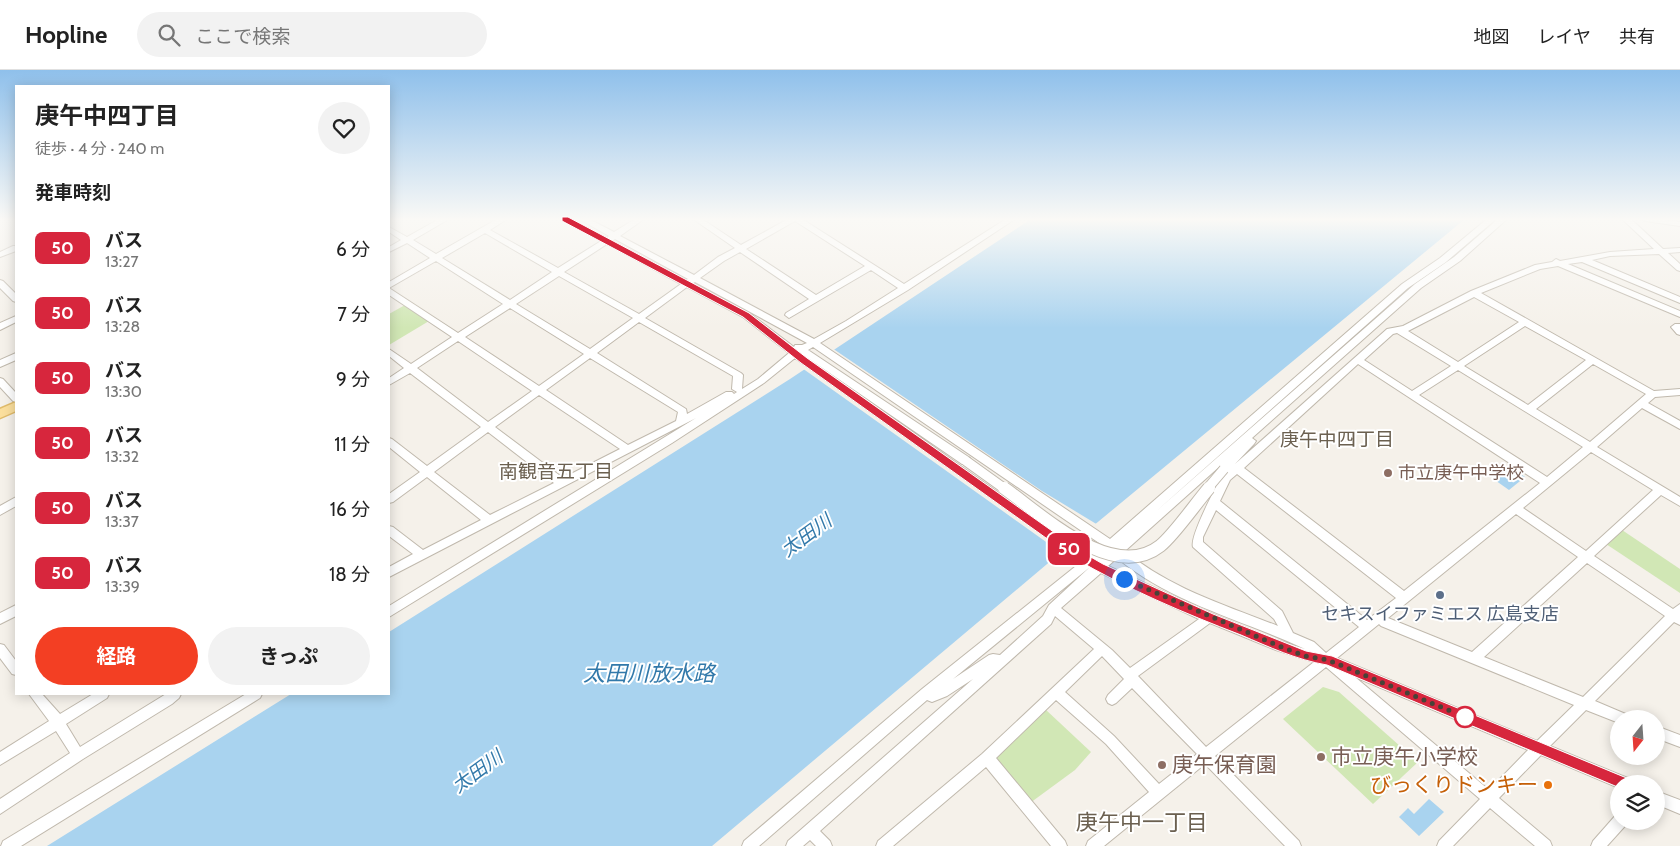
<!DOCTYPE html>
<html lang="ja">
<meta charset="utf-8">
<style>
body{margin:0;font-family:Cabin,"Noto Sans JP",sans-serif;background:#f2f2f2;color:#222;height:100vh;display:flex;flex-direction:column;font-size:19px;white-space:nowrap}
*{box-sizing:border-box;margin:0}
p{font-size:16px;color:#767676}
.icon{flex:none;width:28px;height:28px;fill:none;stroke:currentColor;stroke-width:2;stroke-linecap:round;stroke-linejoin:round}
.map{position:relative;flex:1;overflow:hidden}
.details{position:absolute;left:15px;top:15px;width:375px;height:610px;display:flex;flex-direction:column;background:#fff;border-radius:0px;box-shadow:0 2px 12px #0003}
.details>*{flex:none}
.badge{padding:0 10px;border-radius:8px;font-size:18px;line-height:32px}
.needle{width:32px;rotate:197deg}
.buttons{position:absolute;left:1610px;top:640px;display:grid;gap:10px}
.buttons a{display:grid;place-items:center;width:55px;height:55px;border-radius:50%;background:#fff;box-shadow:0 2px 12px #0003;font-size:25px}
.you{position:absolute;width:25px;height:25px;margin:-12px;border:4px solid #fff;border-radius:50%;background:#1a73e8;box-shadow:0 0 0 8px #1a73e833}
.map>.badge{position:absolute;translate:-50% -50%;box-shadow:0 0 0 2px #fff}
h2{padding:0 20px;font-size:19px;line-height:45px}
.round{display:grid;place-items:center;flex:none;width:52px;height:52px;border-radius:26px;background:#f2f2f2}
.headline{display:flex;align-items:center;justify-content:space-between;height:85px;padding:0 20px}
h1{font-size:24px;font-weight:700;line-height:38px}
.button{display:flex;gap:10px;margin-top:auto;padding:10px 20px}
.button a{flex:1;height:58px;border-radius:30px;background:#f33f23;color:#fff;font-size:20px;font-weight:700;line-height:58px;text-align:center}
.button a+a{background:#f2f2f2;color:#222}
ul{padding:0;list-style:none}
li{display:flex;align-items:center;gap:15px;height:65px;padding:0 20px}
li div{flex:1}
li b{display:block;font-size:19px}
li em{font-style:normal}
li .badge{min-width:55px;font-weight:700;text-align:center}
header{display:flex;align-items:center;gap:30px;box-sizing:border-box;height:70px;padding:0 25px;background:#fff;border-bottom:1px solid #e0e0e0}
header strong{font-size:24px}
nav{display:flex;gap:28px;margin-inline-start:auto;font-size:18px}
.search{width:350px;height:45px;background:#f2f2f2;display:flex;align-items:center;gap:12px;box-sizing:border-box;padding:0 18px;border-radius:28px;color:#767676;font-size:19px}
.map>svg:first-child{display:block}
</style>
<header>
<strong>Hopline</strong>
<div class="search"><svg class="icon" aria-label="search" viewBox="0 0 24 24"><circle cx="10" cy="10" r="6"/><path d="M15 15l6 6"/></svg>ここで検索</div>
<nav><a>地図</a><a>レイヤ</a><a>共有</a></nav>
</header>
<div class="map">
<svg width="1680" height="776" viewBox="0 0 1680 776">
<rect width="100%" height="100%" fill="#f5f1ea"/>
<g fill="#d1e7b5">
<path d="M405,235L429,251L389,275V244Z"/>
<path d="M1622,460L1680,499V523L1606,474Z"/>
<path d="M1323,617L1339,622L1418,692L1373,734L1283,649Z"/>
<path d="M1045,639L1091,682L1075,700L1030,733L996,693L995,687Z"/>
</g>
<g fill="#a9d3ef">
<path d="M1031,149H1465L1053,489L712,776H47L291,624H389V562L790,309Z"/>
<path d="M1508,396L1525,407L1509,420L1492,408Z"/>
<path d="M1429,729L1444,742L1419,766L1399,747L1408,738L1414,744Z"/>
</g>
<path fill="#f5f1ea" d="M832,278L1042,421L1098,455L1063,484L802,298Z"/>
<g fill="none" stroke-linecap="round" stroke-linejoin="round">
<defs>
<g id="minor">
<path d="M439,149H449L413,170L436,184L497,149H507L490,160L558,198L601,171L561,149H571L606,168L609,166L579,149H589L614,162L635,149H644L620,166L694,205L718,187L735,178L693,149H702L741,175L788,149H802L904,214L1006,149H1015L908,220L820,273L1110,469L1402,214L1440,188L1487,149H1496L1446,192L1408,218L1153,444L1415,214L1454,187L1498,149H1507L1460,191L1421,218L1252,368L1256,371L1254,374L1235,394L1387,259L1403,256L1471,221L1535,195L1552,192L1556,189L1560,191L1610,182L1654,179L1622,149H1631L1663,179L1680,178V182L1668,183L1680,194V201L1677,200L1659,184L1610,186L1592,190L1680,227V233L1582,192L1568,194L1680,241V247L1558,196L1540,199L1481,223L1654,321L1680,319V325L1655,327L1648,333L1680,351V359L1642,338L1597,377L1680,427V436L1661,425L1594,486L1673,539L1680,534V555L1674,552L1595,631L1628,645L1630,649H1619V653L1586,640L1550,676L1630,709L1631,714H1619V718L1541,685L1499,728L1550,771L1552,776H1535L1490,738L1453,776H1437L1439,771L1480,729L1326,597L1215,686L1299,771L1301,776H1285L1205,694L1104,776H1086L1088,771L1149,722L1106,674L1056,630L996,688L1065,771L1067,776H1051L986,697L893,776H876L878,771L982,684L1094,579L1055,546L1051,554L820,761L830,771L832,776H816L810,770L803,776H786L788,771L973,609L947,626L932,632L927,630L759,776H742L744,771L922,619L1081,492L795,288L764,313L672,373L389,547V536L696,348L389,507V497L413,484L389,466V456L393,457L423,480L481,450L427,407L393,432L389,433V424L420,402L389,377V368L392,369L427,396L481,357L410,303L389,315V308L404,298L389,286V279L411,294L452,267L389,225V218L458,263L503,234L436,191L389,218V212L430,188L407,173L389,182V177L401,170L389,162V157L407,167ZM795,151L865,196L816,225L746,179ZM485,163L552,202L510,230L442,188ZM615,169L688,209L686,210L612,171ZM607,174L681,214L639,244L564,202ZM740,182L809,229L786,243L785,245L789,248L871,200L898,218L846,251L814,269L700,208L724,191ZM559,206L633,248L590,279L516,234ZM695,212L807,273L802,275H795L794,277L749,243L693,213ZM687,217L743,247L789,283L758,309L742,319L743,305L741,303L645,248ZM1474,227L1519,252L1458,292L1408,261ZM510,238L584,284L539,316L465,267ZM639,252L733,306L732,319L737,322L734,324L732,322H726L687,344L686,339L597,283ZM1525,256L1586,290L1528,335L1464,296ZM1397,263L1451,296L1412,321L1364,290L1393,264ZM458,271L532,321L488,352L417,298ZM813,277L1102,475L1089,486L1082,482L805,286L962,394H970L971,391L970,388L808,280ZM590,288L678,342L676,351L628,375L546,320ZM1358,294L1540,413L1404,521L1244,398ZM1593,294L1646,324L1590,372L1536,339ZM1458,300L1583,377L1547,407L1419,325ZM539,325L620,379L563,408L495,357ZM488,362L554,413L490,445L434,402ZM1591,382L1653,420L1586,481L1523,438ZM1220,396L1219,399L1220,402H1226L1222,405C1216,417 1189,467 1193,477L1274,549L1278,556C1225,535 1169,518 1125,481ZM1237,404L1396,528L1367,550L1220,431L1230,410ZM1216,440L1359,557L1326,583L1314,572L1293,563L1282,541L1203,472V467ZM1516,444L1578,487L1472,582L1388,548ZM1117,488C1171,533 1243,550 1305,579L1273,569L1198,538L1108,496ZM1587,493L1665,546L1583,627L1484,587ZM1090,497L1049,535L1043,546L1000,585L993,584L989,585L953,609ZM1101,503L1199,549L1130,598L1112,580L1061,538ZM1210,553L1276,580L1314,592L1206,677L1138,606ZM1379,554L1381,556L1574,635L1537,671L1337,588ZM1102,586L1124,609L1108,625L1106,629L1108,633L1112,635L1116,633L1132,618L1197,684L1159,714L1114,666L1065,622ZM1355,607L1528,680L1489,720Z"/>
<path d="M1641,149H1661L1680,152V156L1645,151Z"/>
<path d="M13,176H16V181L0,187V182Z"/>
<path d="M0,210L3,211L16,224V232L13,231L0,218Z"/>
<path d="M16,246V252L0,260V253Z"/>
<path d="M1675,254H1680V265L1677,264L1671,257Z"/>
<path d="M16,283V290L0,297V290Z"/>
<path d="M0,308L3,309L16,323V332L13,331L0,317Z"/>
<path d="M16,427V436L0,445V436Z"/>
<path d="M16,535V546L0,554V543Z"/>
<path d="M0,574L4,575L16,591V605L12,604L0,588Z"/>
<path d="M29,624H42L60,644L93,624H109L107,628L66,654L80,677L166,624H181L179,628L172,634L83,689L0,744V729L70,683L56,661L0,695V682L49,651Z"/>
<path d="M246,624H262L260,628L21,776H1L3,771Z"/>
<path d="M1656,656L1680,665V677L1656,668Z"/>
<path d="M1656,721L1680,730V744L1656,734Z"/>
<path d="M1619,745V751H1627L1625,756L1607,776H1591L1593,771L1615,746Z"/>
</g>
<path id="major" d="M16,332V341L0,348V339Z"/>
</defs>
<use href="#minor" stroke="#c0b9ad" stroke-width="2"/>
<use href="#major" stroke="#e1bc6c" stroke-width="3"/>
<use href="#minor" fill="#fff" fill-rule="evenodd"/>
<use href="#major" fill="#fbdf9d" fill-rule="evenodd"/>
<defs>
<g id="minor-bridge-far1">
<path d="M966,391L1005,419"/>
<path d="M1207,419L1224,399"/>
</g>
<path id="minor-bridge" d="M1004,418C1041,444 1113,513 1160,476C1174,465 1196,433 1209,418"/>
</defs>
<use href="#minor-bridge-far1" stroke="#c0b9ad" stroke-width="11" stroke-linecap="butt"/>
<use href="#minor-bridge" stroke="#c0b9ad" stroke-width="14" stroke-linecap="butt"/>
<use href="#minor-bridge-far1" stroke="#fff" stroke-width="9"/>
<use href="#minor-bridge" stroke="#fff" stroke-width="12"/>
</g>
<linearGradient id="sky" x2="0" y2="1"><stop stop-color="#8fc0eb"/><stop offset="0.58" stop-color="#faf9f6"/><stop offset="1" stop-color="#faf9f6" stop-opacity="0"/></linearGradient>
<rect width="1680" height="258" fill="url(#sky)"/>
<path fill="#d7263d" stroke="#fff" d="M562,147H568L749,243L807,288L1082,482L1103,494L1213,544L1306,581L1332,586L1629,709L1631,714L1629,718L1625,720L1620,718L1327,595C1297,590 1269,577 1241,565C1184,543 1127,519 1074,488L801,293L743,247L562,151Z"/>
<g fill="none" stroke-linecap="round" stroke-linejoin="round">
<path stroke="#494238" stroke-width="5" stroke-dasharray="0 9" d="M1124,509L1279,576L1305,586L1328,590L1465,647"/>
</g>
<g fill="#8d6e63" stroke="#fff" stroke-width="2">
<circle cx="1388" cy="403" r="5"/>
<circle cx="1321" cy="687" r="5"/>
<circle cx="1162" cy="695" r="5"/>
</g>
<circle fill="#5c6f8a" stroke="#fff" stroke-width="2" cx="1440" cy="525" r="5"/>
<circle fill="#fff" stroke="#d7263d" stroke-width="2.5" cx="1465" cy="647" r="10"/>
<circle fill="#e8710a" stroke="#fff" stroke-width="2" cx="1548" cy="715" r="5"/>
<g text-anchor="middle" stroke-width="4" stroke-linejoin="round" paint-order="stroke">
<g font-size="18" fill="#785e54" stroke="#fff" text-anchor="start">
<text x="1398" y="409">市立庚午中学校</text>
</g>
<g font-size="18" fill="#4e5e75" stroke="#fff">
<text x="1440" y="550">セキスイファミエス 広島支店</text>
</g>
<g font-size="19" fill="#6b6050" stroke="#fff">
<text x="1337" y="376">庚午中四丁目</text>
<text x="556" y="408">南観音五丁目</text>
</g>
<g font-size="19" font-style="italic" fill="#3279aa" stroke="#fff">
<text transform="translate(806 465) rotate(-36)" y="7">太田川</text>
<text transform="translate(477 701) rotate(-36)" y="7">太田川</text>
</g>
<g font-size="21" fill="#785e54" stroke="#fff" text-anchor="start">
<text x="1331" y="694">市立庚午小学校</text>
<text x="1172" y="702">庚午保育園</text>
</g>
<g font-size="21" fill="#c56008" stroke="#fff" text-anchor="end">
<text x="1538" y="722">びっくりドンキー</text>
</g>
<g font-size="22" font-style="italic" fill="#3279aa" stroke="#fff">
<text x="649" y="611">太田川放水路</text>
</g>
<g font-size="22" fill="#6b6050" stroke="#fff">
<text x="1142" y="760">庚午中一丁目</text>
</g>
</g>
</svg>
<div class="buttons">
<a><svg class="needle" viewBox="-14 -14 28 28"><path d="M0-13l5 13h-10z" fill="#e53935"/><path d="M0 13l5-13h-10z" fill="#767676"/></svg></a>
<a><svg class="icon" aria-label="layers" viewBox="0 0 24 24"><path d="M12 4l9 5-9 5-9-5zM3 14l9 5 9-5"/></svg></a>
</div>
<div class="you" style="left:1124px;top:509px"></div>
<b class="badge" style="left:1069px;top:479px;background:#d7263d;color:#fff">50</b>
<section class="details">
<div class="headline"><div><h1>庚午中四丁目</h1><p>徒歩 · 4 分 · 240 m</p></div><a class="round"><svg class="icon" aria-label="heart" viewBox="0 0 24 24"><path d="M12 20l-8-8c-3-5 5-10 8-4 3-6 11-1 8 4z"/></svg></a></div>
<h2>発車時刻</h2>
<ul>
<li><span class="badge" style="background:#d7263d;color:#fff">50</span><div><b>バス</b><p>13:27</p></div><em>6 分</em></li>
<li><span class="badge" style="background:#d7263d;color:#fff">50</span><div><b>バス</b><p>13:28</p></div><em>7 分</em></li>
<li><span class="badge" style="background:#d7263d;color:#fff">50</span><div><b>バス</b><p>13:30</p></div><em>9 分</em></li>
<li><span class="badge" style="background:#d7263d;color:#fff">50</span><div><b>バス</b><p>13:32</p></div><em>11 分</em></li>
<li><span class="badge" style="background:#d7263d;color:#fff">50</span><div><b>バス</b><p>13:37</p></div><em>16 分</em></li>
<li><span class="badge" style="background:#d7263d;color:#fff">50</span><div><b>バス</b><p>13:39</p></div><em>18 分</em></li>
</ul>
<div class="button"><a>経路</a><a>きっぷ</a></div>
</section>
</div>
